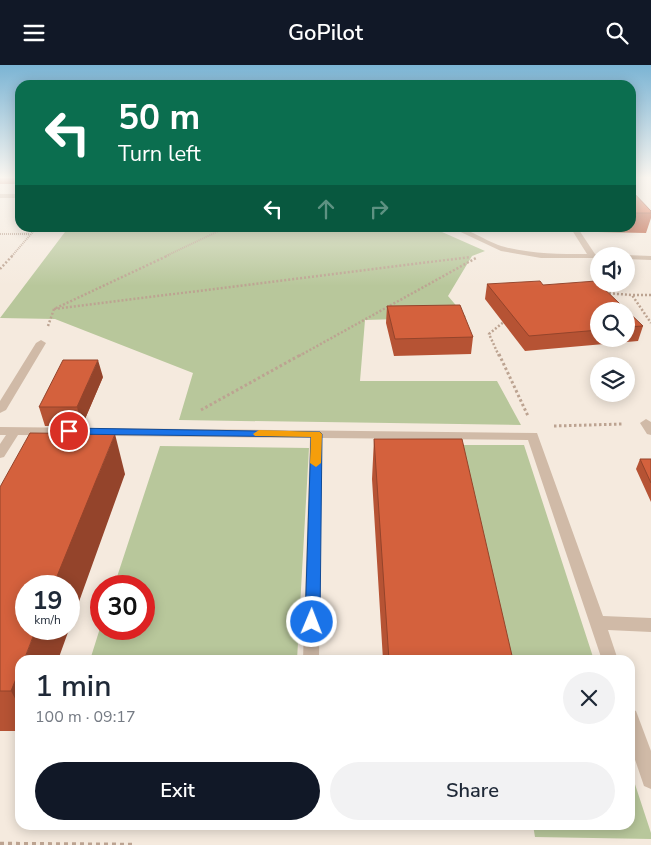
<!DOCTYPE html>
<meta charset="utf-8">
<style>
body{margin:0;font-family:"Nunito Sans",sans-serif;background:#f2f2f3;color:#1f2937;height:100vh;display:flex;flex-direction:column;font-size:19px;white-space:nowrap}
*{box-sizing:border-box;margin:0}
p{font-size:16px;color:#747a83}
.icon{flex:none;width:28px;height:28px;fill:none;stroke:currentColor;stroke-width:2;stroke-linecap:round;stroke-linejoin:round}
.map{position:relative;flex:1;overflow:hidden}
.details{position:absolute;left:15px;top:590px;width:620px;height:175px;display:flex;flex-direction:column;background:#fff;border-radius:15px;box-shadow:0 2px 12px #0003}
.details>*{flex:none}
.top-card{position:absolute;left:15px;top:15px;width:621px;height:152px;border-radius:15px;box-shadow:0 2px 12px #0003;background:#0b6e4f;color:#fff;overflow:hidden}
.buttons{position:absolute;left:590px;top:182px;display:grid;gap:10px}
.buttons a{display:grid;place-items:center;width:45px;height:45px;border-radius:50%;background:#fff;box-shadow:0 2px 12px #0003;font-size:25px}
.speed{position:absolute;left:15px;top:510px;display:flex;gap:10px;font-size:25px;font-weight:700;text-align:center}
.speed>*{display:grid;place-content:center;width:65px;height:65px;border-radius:50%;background:#fff;box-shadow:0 2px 12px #0003;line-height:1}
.speed small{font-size:12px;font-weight:400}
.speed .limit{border:8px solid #d22;background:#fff;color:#111}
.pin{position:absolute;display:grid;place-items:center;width:42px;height:42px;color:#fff;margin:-21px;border:2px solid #fff;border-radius:50%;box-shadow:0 1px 5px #0007}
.me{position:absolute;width:55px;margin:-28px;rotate:1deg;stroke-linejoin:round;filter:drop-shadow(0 0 4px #0008)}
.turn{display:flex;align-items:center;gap:18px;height:105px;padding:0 20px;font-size:22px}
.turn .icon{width:65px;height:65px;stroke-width:2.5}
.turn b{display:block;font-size:35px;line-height:42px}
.lanes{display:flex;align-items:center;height:48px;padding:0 20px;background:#0003;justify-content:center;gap:25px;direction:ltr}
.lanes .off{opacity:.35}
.round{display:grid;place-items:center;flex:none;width:52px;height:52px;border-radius:26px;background:#f2f2f3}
.overview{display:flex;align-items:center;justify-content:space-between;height:85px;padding:0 20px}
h1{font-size:30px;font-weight:600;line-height:38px}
.button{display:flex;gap:10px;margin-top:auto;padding:10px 20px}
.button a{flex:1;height:58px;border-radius:30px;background:#111827;color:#fff;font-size:20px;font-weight:600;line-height:58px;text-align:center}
.button a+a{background:#f2f2f3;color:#1f2937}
header{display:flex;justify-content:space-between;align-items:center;height:65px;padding:0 20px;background:#111827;color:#fff;font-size:22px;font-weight:600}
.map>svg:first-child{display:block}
</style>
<header><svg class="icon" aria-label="menu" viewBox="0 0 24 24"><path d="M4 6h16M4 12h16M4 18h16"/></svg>GoPilot<svg class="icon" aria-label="search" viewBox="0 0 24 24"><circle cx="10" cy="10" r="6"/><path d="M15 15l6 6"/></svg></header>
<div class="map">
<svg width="651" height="780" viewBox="0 0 651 780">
<rect width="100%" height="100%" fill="#f5eade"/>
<path fill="#b8c79b" d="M68 163H433L485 186 472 191 448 231 466 252 365 255 360 316H497L521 360 179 355 193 308 55 254 0 253Z
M455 380H524L594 595H499Z
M160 381 309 383 297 595H90L101 560V564H144V521H114Z
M630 704 651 768V774L535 772 533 760H630Z"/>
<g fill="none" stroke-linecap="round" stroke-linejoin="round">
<path stroke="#bca391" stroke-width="2" stroke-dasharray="1 1" stroke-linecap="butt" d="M0 169H30
M12 191 37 162
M166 191 227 162"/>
<path stroke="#bca391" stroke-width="2.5" stroke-dasharray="2 2" stroke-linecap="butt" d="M0 204 13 190
M605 228 632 230
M651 230H632L651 258
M54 244 470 192
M48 261 54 244 169 190
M299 291 476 193
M499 291 489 269 506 255"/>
<path stroke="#bca391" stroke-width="3" stroke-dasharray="2.5 2.5" stroke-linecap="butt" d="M499 289 528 351
M201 345 302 289
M554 361 623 359"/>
<path stroke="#bca391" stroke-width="4.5" stroke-dasharray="4 4" stroke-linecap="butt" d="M0 779 136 780"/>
<path fill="#d0baa7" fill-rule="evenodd" d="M0 129H20V133H0Z
M450 162C470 162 485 177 505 182 532 189 559 189 587 189L570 162H577L595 189 603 191H599V193H541L501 186Z
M626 190 651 191V195L626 194V191H622Z
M41 275 46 278 6 345 0 348V336L36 278Z
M646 354 651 357V370L647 369 640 358Z
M0 362 537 368 603 551 651 553V567L608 565 618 595H602L528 375 322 373 319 595H303L310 373 18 370 4 392 0 393V379L6 370H0Z
M630 643 636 646 651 686V724L644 721 630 680Z"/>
</g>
<path fill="#b65334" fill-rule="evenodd" d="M0 112H20V119H0Z
M631 125 651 146V153L646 168 597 167 594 162H631Z
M487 219 543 220 643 261 638 276 525 286 485 234ZM599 246 626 262V274H599Z
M387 241 473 272 471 289 394 291 386 258Z
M103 312 82 361H45L39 342Z
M374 374 513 595H383L372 414Z
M640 394H651V437L636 404Z
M125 409 20 595V666H0V422Z"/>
<path fill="#94442b" d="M98 295 103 312 82 361 77 342Z
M115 369 125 409 58 595H24L36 564H69V521H53Z
M20 604V643L11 626Z"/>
<path fill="#d4613d" stroke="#94442b" d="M631 125 651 146V148H631Z
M540 216 543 220 596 216 643 261 626 262V246H599V265L529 271 487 219Z
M460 240 473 272 395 274 387 241Z
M63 295H98L77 342H39Z
M30 368 115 369 53 521H26V564H36L24 595H20V604L11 626H0V422Z
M374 374H462L513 595H389Z
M640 394H651V418Z"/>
<linearGradient id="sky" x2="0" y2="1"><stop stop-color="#7bb4d4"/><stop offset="0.51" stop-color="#faf6f0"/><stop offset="1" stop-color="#faf6f0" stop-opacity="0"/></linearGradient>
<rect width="651" height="221" fill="url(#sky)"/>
<path fill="#1a73e8" stroke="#114b97" d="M69 363 320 367 322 369 320 557 317 562 312 563 307 562 305 557 311 372 65 369 64 366Z"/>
<path fill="#f59e0b" d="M259 365 320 367 322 369 321 398 316 402 310 398 311 372 255 371 253 369Z"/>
</svg>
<div class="buttons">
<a><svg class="icon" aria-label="sound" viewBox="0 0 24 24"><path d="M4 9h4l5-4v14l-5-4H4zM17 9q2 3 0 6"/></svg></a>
<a><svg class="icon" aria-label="search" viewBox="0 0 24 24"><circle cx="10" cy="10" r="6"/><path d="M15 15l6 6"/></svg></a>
<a><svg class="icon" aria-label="layers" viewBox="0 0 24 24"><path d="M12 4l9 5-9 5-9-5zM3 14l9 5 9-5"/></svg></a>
</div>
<div class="speed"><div>19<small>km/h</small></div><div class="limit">30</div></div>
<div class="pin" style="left:69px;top:366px;background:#d93025"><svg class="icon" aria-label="arrive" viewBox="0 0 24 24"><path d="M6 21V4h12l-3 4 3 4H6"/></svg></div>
<svg class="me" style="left:312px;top:557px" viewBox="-20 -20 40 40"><circle r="17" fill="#1a73e8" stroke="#fff" stroke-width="3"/><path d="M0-11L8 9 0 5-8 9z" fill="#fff"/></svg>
<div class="top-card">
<div class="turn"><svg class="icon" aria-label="left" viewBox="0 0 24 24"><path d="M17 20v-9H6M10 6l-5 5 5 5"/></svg><div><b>50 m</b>Turn left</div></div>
<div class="lanes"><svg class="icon" aria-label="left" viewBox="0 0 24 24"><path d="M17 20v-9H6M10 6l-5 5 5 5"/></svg><svg class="icon off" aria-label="ahead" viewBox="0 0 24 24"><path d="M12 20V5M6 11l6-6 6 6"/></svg><svg class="icon off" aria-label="right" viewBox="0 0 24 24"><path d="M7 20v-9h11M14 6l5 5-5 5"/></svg></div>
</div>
<section class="details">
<div class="overview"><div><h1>1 min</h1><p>100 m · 09:17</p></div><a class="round"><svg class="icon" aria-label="close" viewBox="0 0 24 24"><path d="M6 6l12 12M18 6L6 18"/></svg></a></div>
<div class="button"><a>Exit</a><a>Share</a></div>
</section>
</div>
